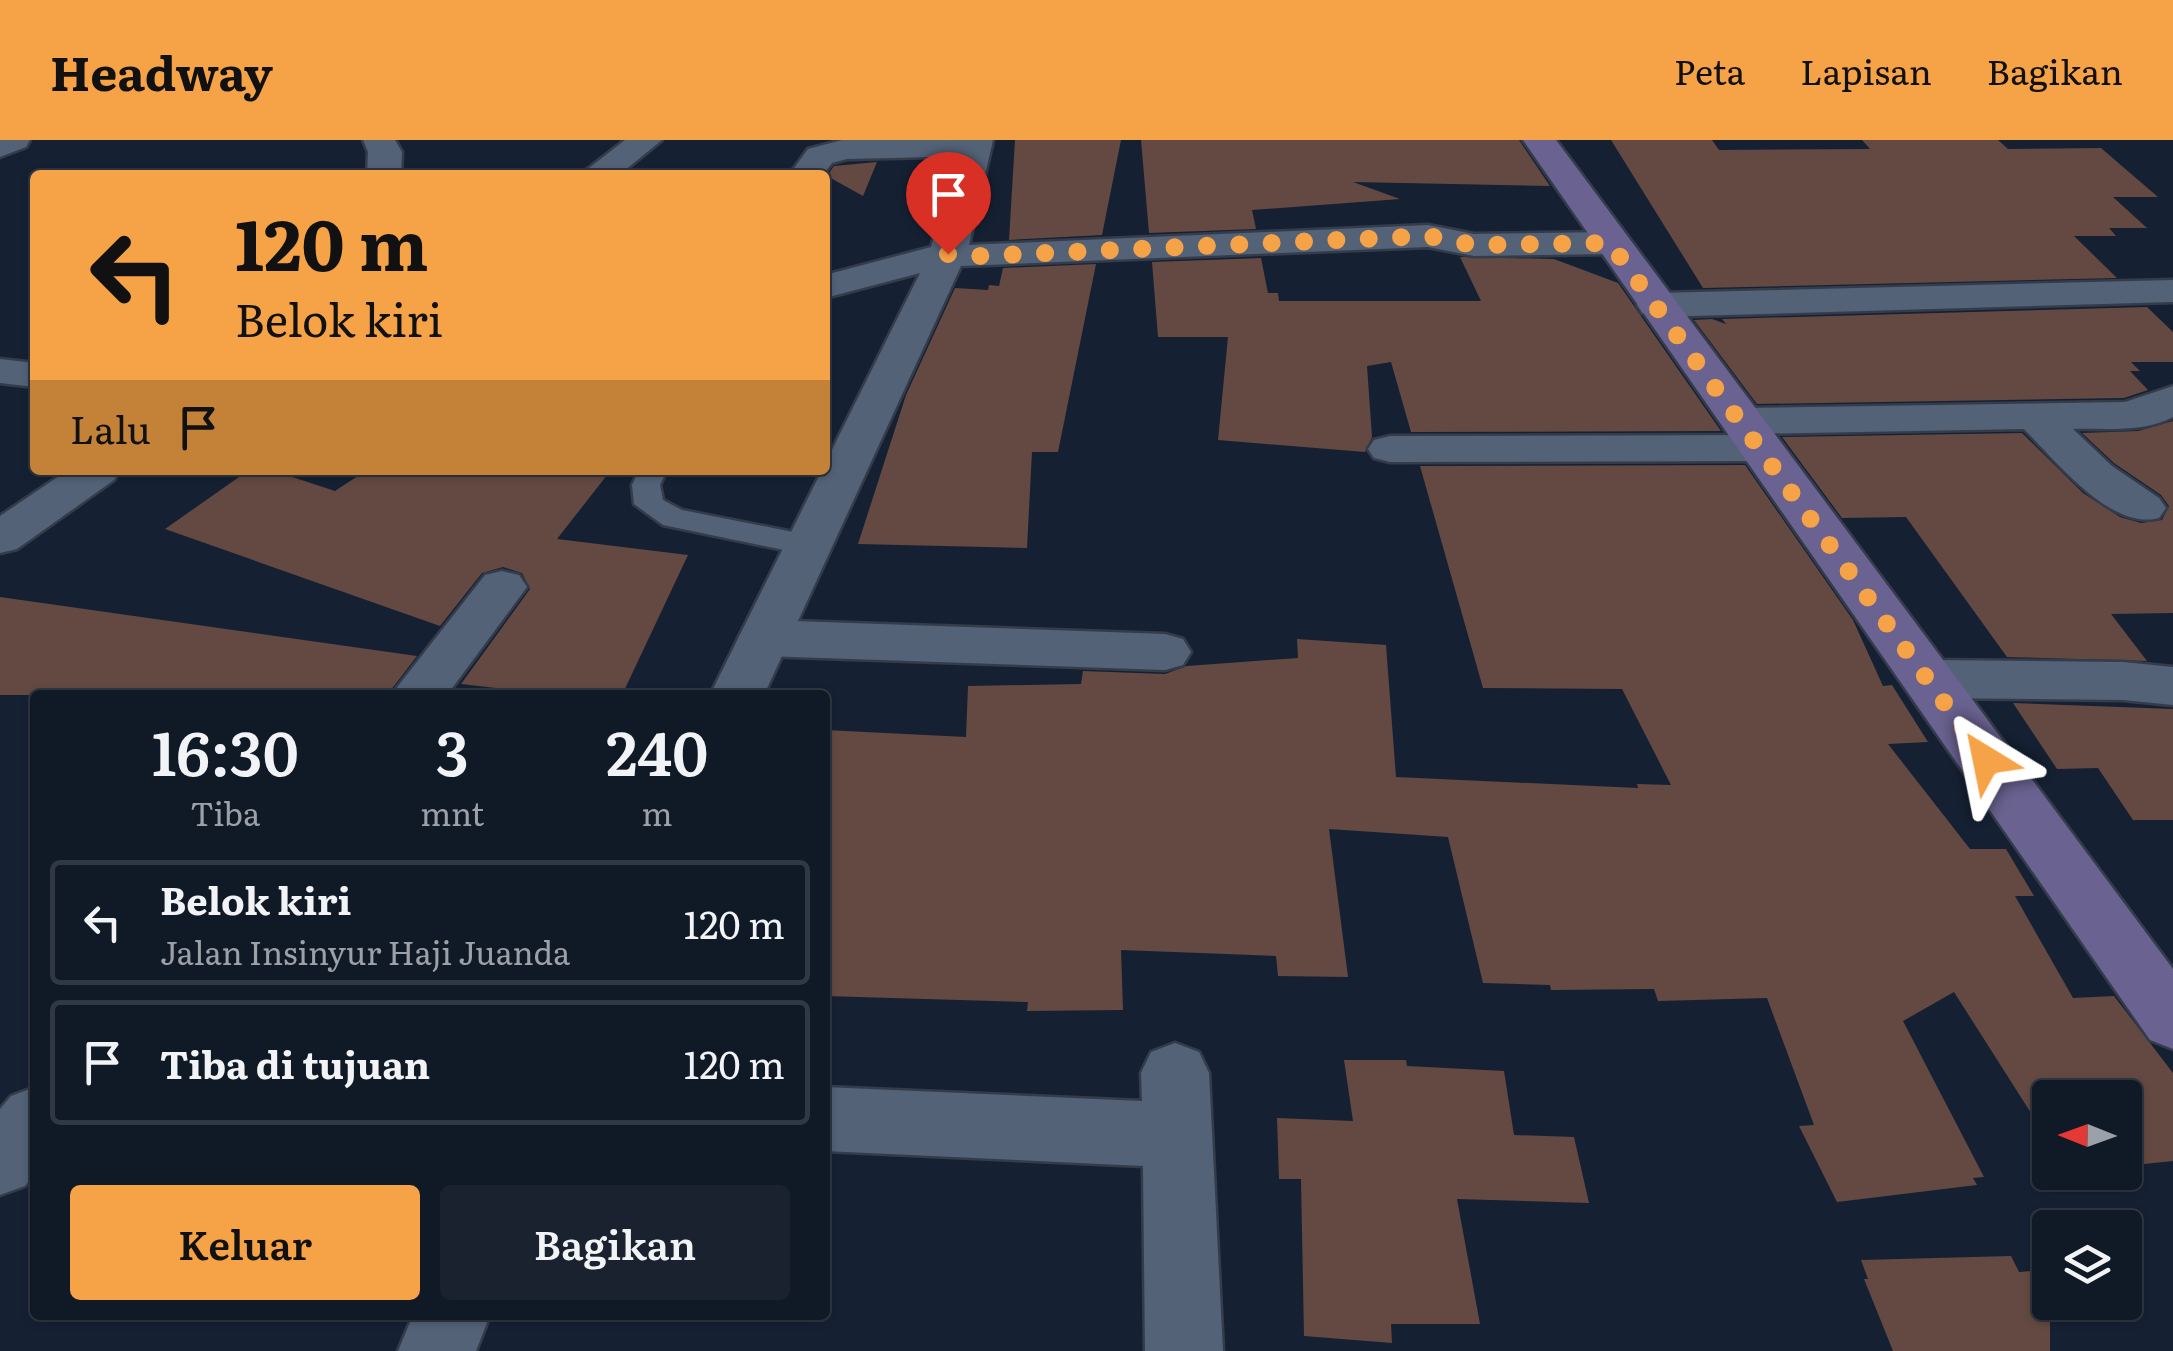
<!DOCTYPE html>
<html lang="id">
<style>
body{margin:0;font-family:Literata,serif;background:#19222e;color:#f1f3f6;height:100vh;display:flex;flex-direction:column;font-size:38px;white-space:nowrap}
*{box-sizing:border-box;margin:0}
p{font-size:32px;color:#9ca0a7}
.icon{flex:none;width:55px;height:55px;fill:none;stroke:currentColor;stroke-width:2;stroke-linecap:round;stroke-linejoin:round}
.map{position:relative;flex:1;overflow:hidden}
.details{position:absolute;left:30px;top:550px;width:800px;height:630px;display:flex;flex-direction:column;background:#101926;border-radius:10px;box-shadow:0 2px 8px #0004,0 0 0 2px #303843}
.details>*{flex:none}
.top-card{position:absolute;left:30px;top:30px;width:800px;height:305px;border-radius:10px;box-shadow:0 2px 8px #0004,0 0 0 2px #303843;background:#f6a247;color:#111;overflow:hidden}
.needle{width:65px;rotate:271deg}
.fabs{position:absolute;left:2032px;top:940px;display:grid;gap:20px}
.fabs a{display:grid;place-items:center;width:110px;height:110px;border-radius:10px;background:#101926;box-shadow:0 2px 8px #0004,0 0 0 2px #303843;font-size:50px}
.pin{position:absolute;display:grid;place-items:center;width:85px;height:85px;color:#fff;margin:-102px -42px;border-radius:50% 50% 50% 0;rotate:-45deg;box-shadow:0 0 10px #0007}
.pin .icon{rotate:45deg}
.me{position:absolute;width:110px;margin:-55px;rotate:325deg;stroke-linejoin:round;filter:drop-shadow(0 0 8px #0008)}
.turn{display:flex;align-items:center;gap:35px;height:210px;padding:0 40px;font-size:45px}
.turn .icon{width:130px;height:130px;stroke-width:2.5}
.turn b{display:block;font-size:70px;line-height:85px}
.then{display:flex;align-items:center;height:95px;padding:0 40px;background:#0003;gap:20px;font-size:38px}
.eta{display:flex;justify-content:space-evenly;align-items:center;height:170px;text-align:center}
.eta b{font-size:60px;font-weight:600;line-height:70px}
.button{display:flex;gap:20px;margin-top:auto;padding:20px 40px}
.button a{flex:1;height:115px;border-radius:10px;background:#f6a247;color:#111;font-size:40px;font-weight:600;line-height:115px;text-align:center}
.button a+a{background:#19222e;color:#f1f3f6}
ul{padding:0;list-style:none}
li{display:flex;align-items:center;gap:30px;height:125px;margin:0 20px 15px;padding:0 20px;border:5px solid #303843;border-radius:10px}
li div{flex:1}
li b{display:block;font-size:38px}
li em{font-style:normal}
header{display:flex;align-items:center;gap:60px;box-sizing:border-box;height:140px;padding:0 50px;background:#f6a247;color:#111}
header strong{font-size:48px}
nav{display:flex;gap:55px;margin-inline-start:auto;font-size:35px}
.map>svg:first-child{display:block}
</style>
<header>
<strong>Headway</strong>
<nav><a>Peta</a><a>Lapisan</a><a>Bagikan</a></nav>
</header>
<div class="map">
<svg width="2173" height="1211" viewBox="0 0 2173 1211">
<rect width="100%" height="100%" fill="#152133"/>
<path fill="#634941" d="M1015 0H1121L1102 95 1009 100Z
M1141 0H1519L1550 46 1353 42 1400 59 1252 70 1256 89 1149 93Z
M1611 0H1712L1719 10 1870 9 1862 0H1998L2008 9 2101 8 2158 57H2113L2147 88H2109L2116 96H2074L2117 138 1703 148Z
M877 22 863 56 827 36 834 26Z
M1460 117 1554 119 1618 143 1721 291 1411 292 1391 222 1367 226 1372 297 1365 312 1218 300 1228 197H1158L1152 122 1261 118 1268 153H1278L1279 161H1481Z
M1096 124 1058 312H1032L1027 408 858 404 906 255 955 148 988 150 989 145 999 146 1003 128Z
M2147 167 2173 192V222H2131L2140 231H2130L2148 250 2124 258 1757 264 1694 180 1712 179 1726 184 1722 179Z
M2173 281V473L2111 474 2147 521 2007 517 1906 377 1842 378 1782 297 2022 293 2083 353 2120 377 2141 383 2162 380 2169 366 2161 355 2114 323 2082 293 2138 291Z
M1745 325 1853 480 1883 546 1892 545 1928 602 1888 604 1970 709H2006L2034 756H2015L2073 858 2114 856 2173 933V1021L2125 1026V958H2056L2050 946V1003L1954 852 1903 881 1984 1037 1973 1038 1977 1045 1837 1062 1799 986 1814 985 1767 858 1658 861 1654 849 1551 850 1550 845 1483 843 1448 697 1329 689 1348 837 1278 836 1276 816 1121 810 1123 870 1027 871 1028 862 825 856V590L966 597 968 546 1081 544 1083 531 1165 534 1187 526 1298 518 1297 499 1386 505 1396 637 1638 648 1637 644 1671 645 1622 549 1483 548 1420 326Z
M249 330H271L335 351 367 330H611L557 399 688 415 622 555H500L504 549 461 544 530 449 522 433 503 427 482 433 440 486 165 389Z
M0 457 417 516 387 555H0Z
M2013 563 2173 569V680H2133L2098 628 2057 629Z
M1344 920H1406L1407 926 1504 931 1514 995 1574 997 1589 1063 1457 1059 1480 1184H1391L1392 1203 1304 1196 1301 1039H1279L1277 978 1353 981Z
M2011 1116 2019 1132 2032 1131 2050 1166V1211H1893L1864 1139H1868L1861 1120Z"/>
<g fill="none" stroke-linecap="round" stroke-linejoin="round">
<defs>
<path id="service" d="M639 330H667L660 345 663 360 682 370 808 395 819 398 823 405 819 412 808 415 663 385 634 364 632 345Z"/>
<path id="minor" d="M0 0H30L26 7 0 17Z
M363 0H395L402 12 401 35H367L368 12Z
M625 0H662L619 35H580Z
M842 0H988L992 6 988 13 976 16 847 19 832 23 823 35H789L808 9Z
M2173 140V162L1656 177 1642 173 1637 165 1642 157 1656 153Z
M2173 246V277C2144 293 2105 288 2073 289L2112 326 2159 358 2166 368 2159 378C2111 391 2056 321 2024 289L1744 294 1729 290 1722 281 1729 272 1744 268 2125 262Z
M1762 295 1778 299 1784 308 1778 317 1762 321 1390 322 1374 318 1368 309 1374 300 1390 296Z
M502 431 519 435 527 447 447 555H391L485 435Z
M764 480 1165 494 1183 499 1191 512 1183 525 1165 530 764 516 746 510 738 498 746 486Z
M1929 520 2123 522 2173 527V565L2123 560 1929 558 1910 552 1903 539 1910 526Z
M1175 903 1199 912 1209 933 1223 1211H1145L1143 1026 825 1011V947L1142 961 1141 933 1151 912Z
M35 947V1033L25 1046 0 1055V969L11 956Z"/>
<path id="tertiary" d="M961 0H993L969 105 1428 85 1474 94 1610 92 1623 95 1628 103 1623 111 1610 114 1474 116 1428 107 961 126 764 555H710L920 133 825 158V135L931 107Z
M0 219 35 223V247L0 243Z
M68 330H120L114 340 17 409 0 413V376Z
M413 1175H490L476 1211H398Z"/>
<path id="secondary" d="M1523 0H1556L2173 829V909L2150 900Z"/>
</defs>
<use href="#service" stroke="#343c4b" stroke-width="5"/>
<use href="#minor" stroke="#343c4b" stroke-width="5"/>
<use href="#tertiary" stroke="#343c4b" stroke-width="5"/>
<use href="#secondary" stroke="#343c4b" stroke-width="5"/>
<use href="#service" fill="#536277" fill-rule="evenodd"/>
<use href="#minor" fill="#536277" fill-rule="evenodd"/>
<use href="#tertiary" fill="#536277" fill-rule="evenodd"/>
<use href="#secondary" fill="#6a6290" fill-rule="evenodd"/>
</g>
<g fill="none" stroke-linecap="round" stroke-linejoin="round">
<path stroke="#f6a247" stroke-width="18" stroke-dasharray="0 32.4" d="M948 114 980 116 1428 96 1474 105 1610 103 1986 620"/>
</g>
</svg>
<div class="fabs">
<a><svg class="needle" viewBox="-14 -14 28 28"><path d="M0-13l5 13h-10z" fill="#e53935"/><path d="M0 13l5-13h-10z" fill="#9ca0a7"/></svg></a>
<a><svg class="icon" aria-label="layers" viewBox="0 0 24 24"><path d="M12 4l9 5-9 5-9-5zM3 14l9 5 9-5"/></svg></a>
</div>
<div class="pin" style="left:948px;top:114px;background:#d93025"><svg class="icon" aria-label="arrive" viewBox="0 0 24 24"><path d="M6 21V4h12l-3 4 3 4H6"/></svg></div>
<svg class="me" style="left:1986px;top:620px" viewBox="-20 -20 40 40"><path d="M0-17L14 15 0 8-14 15z" fill="#f6a247" stroke="#fff" stroke-width="4"/></svg>
<div class="top-card">
<div class="turn"><svg class="icon" aria-label="left" viewBox="0 0 24 24"><path d="M17 20v-9H6M10 6l-5 5 5 5"/></svg><div><b>120 m</b>Belok kiri</div></div>
<div class="then">Lalu<svg class="icon" aria-label="arrive" viewBox="0 0 24 24"><path d="M6 21V4h12l-3 4 3 4H6"/></svg></div>
</div>
<section class="details">
<div class="eta">
<div><b>16:30</b><p>Tiba</p></div>
<div><b>3</b><p>mnt</p></div>
<div><b>240</b><p>m</p></div>
</div>
<ul>
<li><svg class="icon" aria-label="left" viewBox="0 0 24 24"><path d="M17 20v-9H6M10 6l-5 5 5 5"/></svg><div><b>Belok kiri</b><p>Jalan Insinyur Haji Juanda</p></div><em>120 m</em></li>
<li><svg class="icon" aria-label="arrive" viewBox="0 0 24 24"><path d="M6 21V4h12l-3 4 3 4H6"/></svg><div><b>Tiba di tujuan</b></div><em>120 m</em></li>
</ul>
<div class="button"><a>Keluar</a><a>Bagikan</a></div>
</section>
</div>
